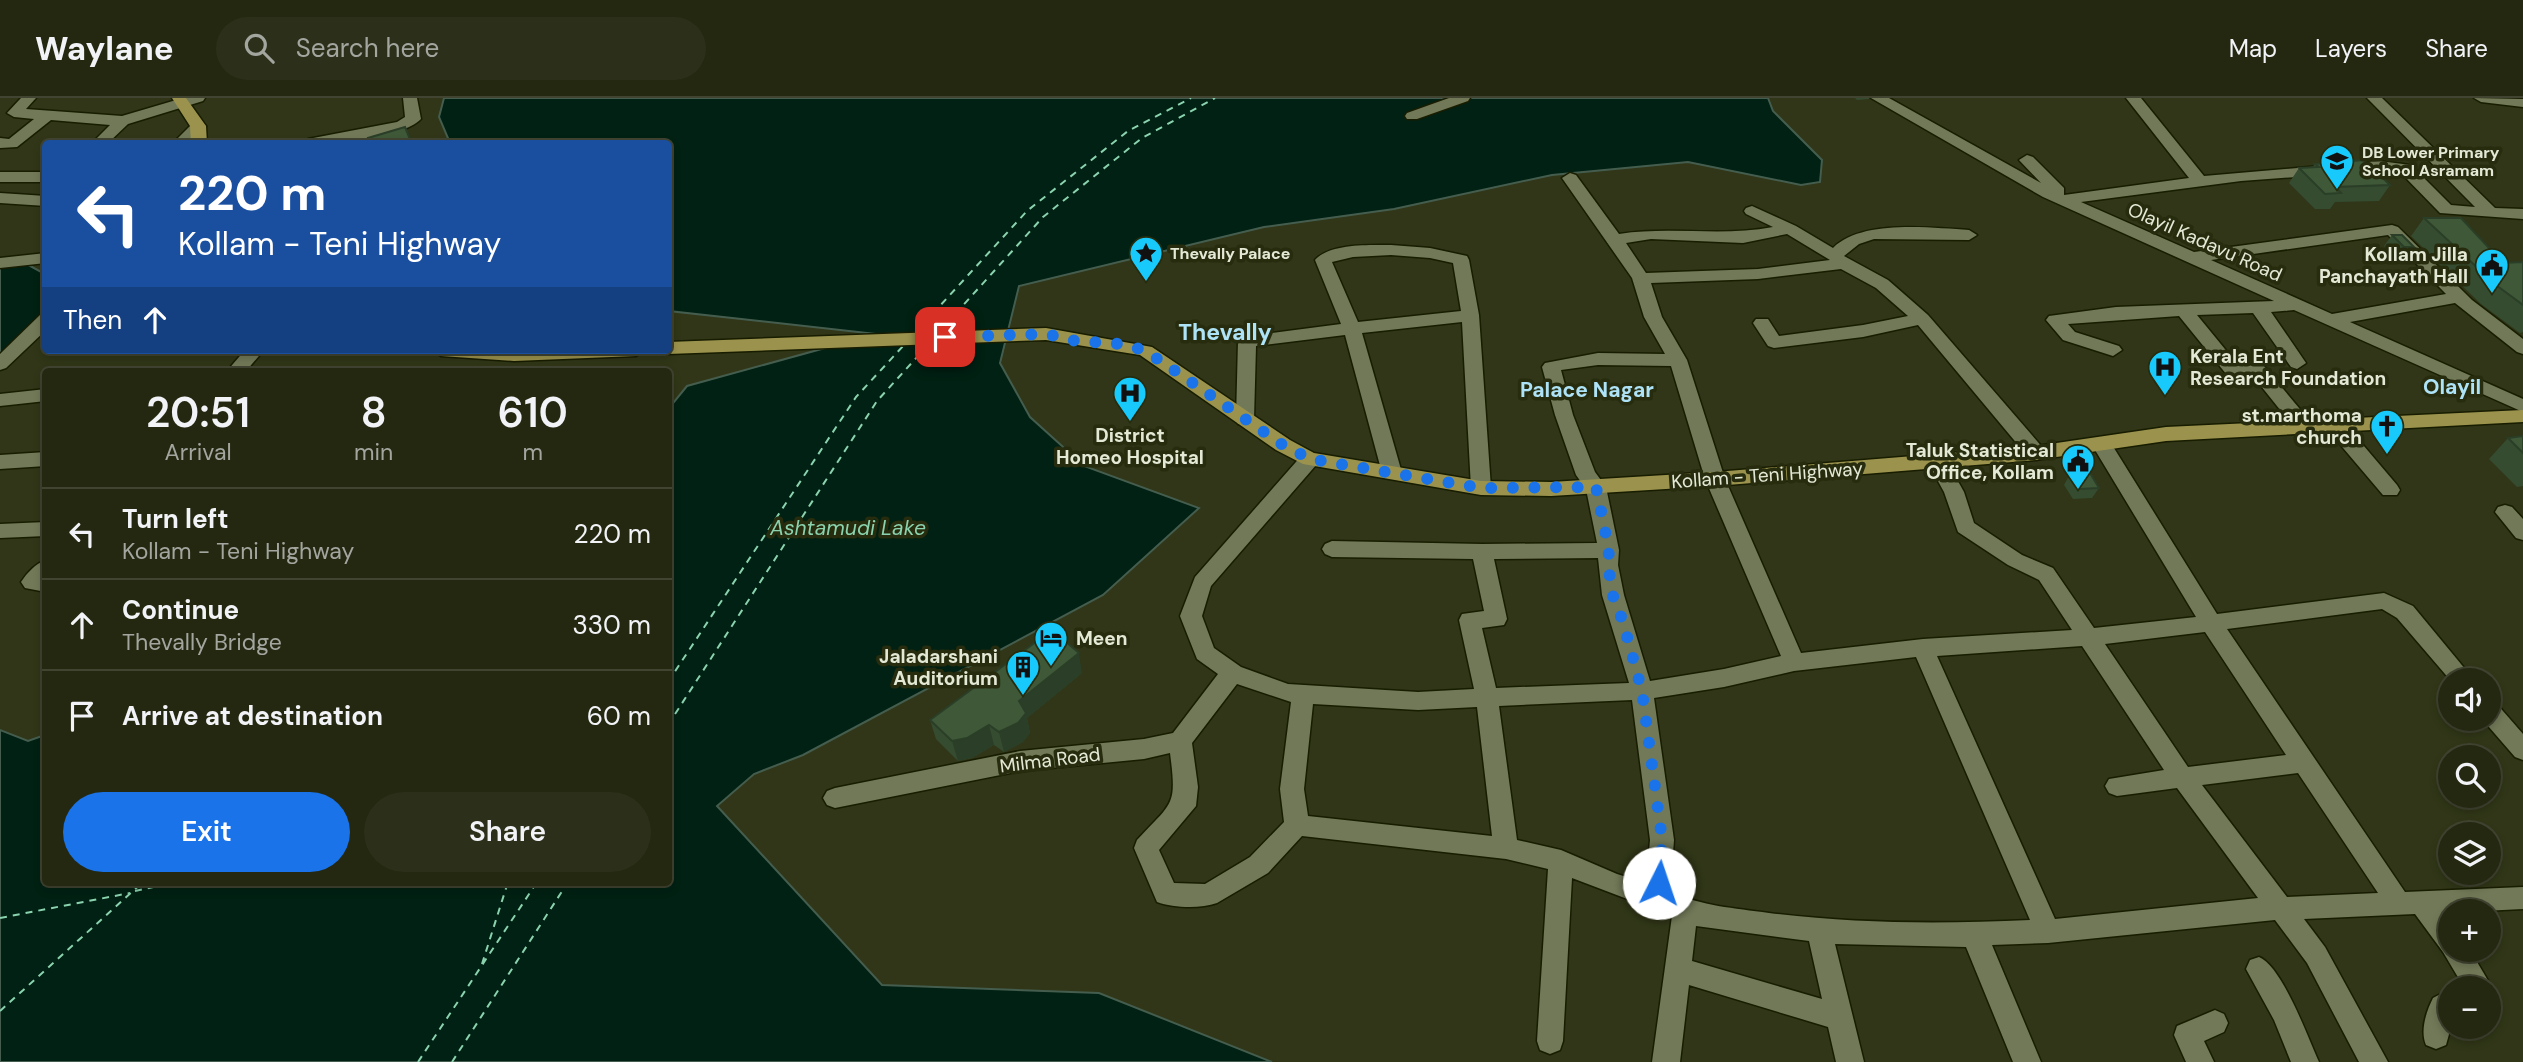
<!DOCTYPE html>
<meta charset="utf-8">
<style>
body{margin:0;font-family:"DM Sans",sans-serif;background:#2c301a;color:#f1f3f6;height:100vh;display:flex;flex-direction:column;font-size:26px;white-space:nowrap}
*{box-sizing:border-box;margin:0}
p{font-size:23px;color:#a3a69f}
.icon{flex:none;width:38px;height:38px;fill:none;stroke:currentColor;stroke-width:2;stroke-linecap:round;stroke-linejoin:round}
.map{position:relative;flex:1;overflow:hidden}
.details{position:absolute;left:42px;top:270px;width:630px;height:518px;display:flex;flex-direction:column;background:#242811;border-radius:7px;box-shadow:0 4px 10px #0003,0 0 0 2px #414431}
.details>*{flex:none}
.top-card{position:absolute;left:42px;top:42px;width:630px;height:214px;border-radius:7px;box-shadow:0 4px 10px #0003,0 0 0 2px #414431;background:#1a4fa0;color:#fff;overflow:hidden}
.buttons{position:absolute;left:2438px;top:570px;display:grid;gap:14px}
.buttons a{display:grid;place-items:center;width:63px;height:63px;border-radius:50%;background:#242811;box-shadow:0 4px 10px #0003,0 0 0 2px #414431;font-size:35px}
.pin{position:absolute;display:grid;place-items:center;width:60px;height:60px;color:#fff;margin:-30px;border-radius:14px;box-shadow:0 4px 10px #0006}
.me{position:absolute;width:77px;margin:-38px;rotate:4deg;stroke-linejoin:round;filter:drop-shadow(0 0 5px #0008)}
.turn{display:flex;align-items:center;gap:24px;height:147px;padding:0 21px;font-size:32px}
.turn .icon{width:91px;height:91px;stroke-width:2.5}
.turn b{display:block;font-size:49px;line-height:60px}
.then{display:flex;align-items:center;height:66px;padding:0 21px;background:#0003;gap:14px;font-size:26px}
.eta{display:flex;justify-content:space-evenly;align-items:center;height:119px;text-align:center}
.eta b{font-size:42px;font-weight:600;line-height:49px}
.button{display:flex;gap:14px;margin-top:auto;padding:14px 21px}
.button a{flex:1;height:80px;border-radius:42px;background:#1a73e8;color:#fff;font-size:28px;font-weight:600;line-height:80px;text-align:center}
.button a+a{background:#2c301a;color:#f1f3f6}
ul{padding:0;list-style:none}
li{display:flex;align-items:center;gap:21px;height:91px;padding:0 21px;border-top:2px solid #414431}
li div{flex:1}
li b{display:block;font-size:26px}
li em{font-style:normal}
header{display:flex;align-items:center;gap:42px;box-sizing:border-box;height:98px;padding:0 35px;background:#242811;border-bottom:2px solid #414431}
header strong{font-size:33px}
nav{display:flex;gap:38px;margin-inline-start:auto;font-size:24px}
.search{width:490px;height:63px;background:#2c301a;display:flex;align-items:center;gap:18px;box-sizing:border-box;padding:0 24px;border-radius:38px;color:#a3a69f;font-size:26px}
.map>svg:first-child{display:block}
</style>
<header>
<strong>Waylane</strong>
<div class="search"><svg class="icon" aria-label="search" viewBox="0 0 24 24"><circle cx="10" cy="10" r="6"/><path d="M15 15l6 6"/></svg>Search here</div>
<nav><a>Map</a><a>Layers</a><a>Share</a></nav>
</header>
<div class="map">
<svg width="2523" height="964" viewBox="0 0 2523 964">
<rect width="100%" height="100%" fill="#303617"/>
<path fill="#002113" stroke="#445d4e" stroke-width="2" d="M444 0H1768L1773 13 1822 62 1820 84 1801 87 1688 64 1552 77 1394 111 1264 129 1019 188 1000 265 1030 319 1084 368 1199 410 1103 497 803 657 754 676 717 708 882 887 1099 895 1272 964H0V632L28 643 45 637 46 784H668L669 310 687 288 876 236 669 213 668 46 450 45 439 19Z
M23 164 45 176V204L41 215V225L0 262V170Z"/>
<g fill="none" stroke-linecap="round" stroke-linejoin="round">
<path stroke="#8ad3ae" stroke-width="2" stroke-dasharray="7 6" stroke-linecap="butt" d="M915 235 1027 113 1128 33 1191 0
M938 235 1043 119 1142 40 1215 0
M668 584 856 299 904 247
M668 627 877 303 928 247
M135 793 177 784
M0 820 130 795
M482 866 508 784
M0 913 143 784
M418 964 537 784
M452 964 568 784"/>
<defs>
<path id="minor" d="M21 0H36L26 11 122 18 183 0H205L203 3 128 26 107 46H91L110 27 51 22 17 49 0 50V40L9 41 34 21 14 19 7 15Z
M403 0H417L421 21C402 41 328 46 301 46L308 41 397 24 405 19Z
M1449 0H1470L1468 3 1417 21H1407L1405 18 1407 15Z
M1871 0H1889L2041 85 2019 62 2027 57 2033 59 2064 90V97L2189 80 2126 0H2141L2204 78 2379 63 2411 67 2451 107 2475 109 2367 0H2382L2495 110 2523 111V121L2440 115 2400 74 2379 73 2241 83 2081 104 2194 154 2392 127 2398 129 2472 202 2523 241V256L2517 254 2455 205 2350 224 2523 301V314L2294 212 2271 214 2306 265 2297 271 2291 269 2253 215 2197 217 2238 267 2264 268 2314 328 2311 333H2297L2253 278 2227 277 2179 218 2068 226 2075 234 2119 248 2122 252 2113 258 2063 242 2046 222 2049 218 2116 209 2274 203 2043 99ZM2388 137 2446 196 2332 216 2211 162Z
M2474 0 2523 1V9L2481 4Z
M198 23 206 28 188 46H172L193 25Z
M0 74H46V84H0Z
M1570 75 1576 77 1619 136C1671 128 1722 139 1773 129L1746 116 1744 113 1746 110 1752 108 1796 128 1833 150C1862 121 1931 130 1969 132L1977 137 1969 142 1874 141 1859 146 1844 158 1888 182 1928 217 2043 350 2046 355 2043 360H2029L1918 227 1863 239 1774 250 1768 248 1753 225 1756 221H1768L1779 238 1863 227 1908 218 1876 190 1841 171 1758 181 1651 185 1662 219 1687 262 1725 381 1801 555 1923 541 2072 532 2039 482 2008 467 1958 434 1944 394 1928 365 1931 360H1945L1964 394 1974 425 2022 457 2053 470 2094 530 2196 519 2092 347 2095 342H2109L2217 516 2384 495 2413 508 2475 583H2451L2397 520 2382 511 2227 531 2405 794 2523 789V811L2443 815 2450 824V852H2470L2493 891 2489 900 2488 891H2465L2443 854 2415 816 2304 821 2325 849 2388 964H2359L2307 865 2275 822 2048 845 1992 847 2041 964H2013L1966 849 1835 846 1864 964H1836L1828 929 1689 887 1680 964H1652L1672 818 1572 780 1563 943 1560 952 1550 956 1540 952 1537 943 1548 771 1506 761 1302 738 1268 775 1217 805C1200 811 1174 810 1157 804L1134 750 1137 742C1173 703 1177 709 1170 655L1144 661 1020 673 835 710 827 707 823 700 827 693 835 690 1020 653 1144 641 1173 635 1218 576 1197 561 1180 518 1195 479 1303 356H1317L1320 361 1317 366 1211 488 1202 518 1214 550 1241 569 1288 586 1418 594 1474 591 1459 522 1462 516 1484 513 1473 461 1332 459 1325 456 1322 451 1325 446 1332 443 1482 446 1597 445 1586 391 1576 377 1555 317 1542 269 1545 265 1598 255 1665 256 1644 219 1632 180 1562 80ZM1787 136 1830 162 1758 171 1646 175 1626 145 1651 141 1743 145ZM1598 267 1671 268 1705 381 1781 558 1724 571 1650 583 1624 497 1618 467 1619 452 1606 389 1595 374 1573 317 1561 272ZM1598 460 1602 497 1629 585 1496 590 1482 530 1504 527 1507 521 1494 461ZM2205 534 2286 657 2188 669 2105 546ZM2082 548 2164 672 2109 681 2105 688 2109 695 2117 698 2177 690 2258 800 2055 821 1937 558ZM1916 559 2030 822C1943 826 1856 826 1769 815 1733 810 1703 808 1670 794L1674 742 1654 600 1724 589 1794 573ZM1237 586 1291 604 1280 691 1284 724 1250 759 1205 786 1174 785 1159 752 1196 708 1198 689 1192 645ZM1632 602 1650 742 1646 785 1617 776 1561 752 1517 742 1499 608ZM1313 606 1418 612 1477 609 1492 738 1308 718 1304 691ZM2298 675 2378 795 2287 799 2202 687ZM1696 828 1809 843 1822 901 1692 863Z
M0 95 46 98V108L0 105Z
M1391 147 1430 150 1467 158 1469 162 1479 217 1491 390 1488 395H1474L1471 390 1462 224 1362 235 1402 375 1399 380H1385L1382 375 1345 237 1256 248 1254 321 1252 326H1238L1236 321 1238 243 1241 239 1341 226 1315 162C1330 145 1370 147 1391 147ZM1391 157 1430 160 1453 165 1461 213 1358 224 1332 164 1353 159Z
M46 155V165L0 170V160Z
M46 216V232L6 270 0 272V256L40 217Z
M245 252H264L246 273H227Z
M46 291V303L0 308V296Z
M2334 320 2341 321 2397 387 2400 392 2397 397H2383L2327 331 2325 326 2327 321Z
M46 354V368L0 371V357Z
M2505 407 2512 409 2523 421V442L2516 440 2495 414 2498 409Z
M46 424V438L0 440V426Z
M46 462V494L25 490 21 484C27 475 35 466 46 462Z
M2488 603 2496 605 2523 636V662L2515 659 2482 621H2488Z
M2259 859C2282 868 2308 940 2319 964H2291L2274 922 2246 871 2250 862Z
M2450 891 2451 929 2446 947 2436 951 2426 947C2420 933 2426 914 2433 900Z
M2215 912 2224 916 2228 925 2224 934 2204 943 2214 964H2186L2174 937 2177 928Z"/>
<path id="major" d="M172 0H186L206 28 207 46H191L190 28Z
M1046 230 1152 249 1290 342 1314 355 1481 383 1551 384 1715 374 2036 348 2166 329 2523 312V324L2166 343 2036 362 1715 388 1551 398 1481 397 1303 366 1276 352 1140 257 1046 242 668 256 660 252H668V244Z
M432 252H645L636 258 514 263 441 258Z"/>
</defs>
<use href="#minor" stroke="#181d01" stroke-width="3"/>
<use href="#major" stroke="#181d01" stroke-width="3"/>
<use href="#minor" fill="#717958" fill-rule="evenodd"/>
<use href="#major" fill="#9b934d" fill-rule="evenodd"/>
</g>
<path fill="#354c30" d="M1855 0H1869V1L1857 2Z
M2315 66 2390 87 2379 103 2335 104 2330 111H2315L2289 85 2299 70 2312 69Z
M2424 120 2503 165 2523 164V234L2520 235 2481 206 2411 138Z
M2392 137 2414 149 2406 159 2396 160 2384 148Z
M2523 338V388L2517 389 2489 361 2508 340Z
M2070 376 2099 390 2092 400 2073 401 2064 387Z
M1082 575 1027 620 1030 635 1023 644 1004 654 994 647 972 660 958 663 936 641 930 622Z"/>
<path fill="#2b3e27" d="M1079 555 1082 575 1027 620 1030 635 1023 644 1004 654 999 634 1019 603Z
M989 627 994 647 972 660 958 663 952 643Z"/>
<path fill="#3e5838" stroke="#2b3e27" stroke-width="2" d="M405 29 412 46H370L368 40Z
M2364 62 2390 87 2335 89 2341 95 2325 96 2299 70 2319 69 2315 66Z
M2424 120H2461L2503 165 2523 164V207L2496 187Z
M2392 137H2402L2414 149H2404Z
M2523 338V355L2508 340Z
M2090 375 2099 390 2079 391 2070 376Z
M1052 532 1079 555 1019 603 1026 615 1018 625 999 634 989 627 967 640 952 643 930 622Z"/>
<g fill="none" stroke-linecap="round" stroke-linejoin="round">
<path stroke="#1a73e8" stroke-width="12" stroke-dasharray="0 21.6" d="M945 239 1046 236 1076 243 1122 246 1146 253 1283 347 1310 361 1481 390 1596 389 1609 452 1608 467 1613 498 1623 524 1642 593 1662 741 1659 785"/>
</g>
<defs>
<symbol id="school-pin" viewBox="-11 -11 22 30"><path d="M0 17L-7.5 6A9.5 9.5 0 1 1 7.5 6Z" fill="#18cafc" stroke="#262c0d"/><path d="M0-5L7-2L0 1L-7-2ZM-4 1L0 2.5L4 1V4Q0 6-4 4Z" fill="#111"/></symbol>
<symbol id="sight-pin" viewBox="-11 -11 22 30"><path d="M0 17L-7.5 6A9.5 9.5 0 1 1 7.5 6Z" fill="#18cafc" stroke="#262c0d"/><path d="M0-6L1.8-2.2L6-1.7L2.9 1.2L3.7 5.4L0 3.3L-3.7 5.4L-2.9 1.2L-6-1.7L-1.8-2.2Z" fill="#111"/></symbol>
<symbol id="civic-pin" viewBox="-11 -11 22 30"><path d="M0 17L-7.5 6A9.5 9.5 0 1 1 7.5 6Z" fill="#18cafc" stroke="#262c0d"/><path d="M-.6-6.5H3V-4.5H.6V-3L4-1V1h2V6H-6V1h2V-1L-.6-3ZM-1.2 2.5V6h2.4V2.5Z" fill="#111"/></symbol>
<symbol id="hospital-pin" viewBox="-11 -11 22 30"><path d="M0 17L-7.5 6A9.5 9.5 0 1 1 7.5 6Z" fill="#18cafc" stroke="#262c0d"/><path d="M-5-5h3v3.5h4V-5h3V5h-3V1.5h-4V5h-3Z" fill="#111"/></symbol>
<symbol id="church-pin" viewBox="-11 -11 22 30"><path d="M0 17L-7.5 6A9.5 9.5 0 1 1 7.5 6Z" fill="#18cafc" stroke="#262c0d"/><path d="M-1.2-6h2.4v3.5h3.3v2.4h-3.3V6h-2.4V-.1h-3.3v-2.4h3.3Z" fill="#111"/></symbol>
<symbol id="hotel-pin" viewBox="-11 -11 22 30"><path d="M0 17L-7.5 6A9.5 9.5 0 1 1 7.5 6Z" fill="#18cafc" stroke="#262c0d"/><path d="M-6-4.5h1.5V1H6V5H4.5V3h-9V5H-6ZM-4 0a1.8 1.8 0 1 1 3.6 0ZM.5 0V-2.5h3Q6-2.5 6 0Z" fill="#111"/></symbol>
<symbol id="building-pin" viewBox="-11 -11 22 30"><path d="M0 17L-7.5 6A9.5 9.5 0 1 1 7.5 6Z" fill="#18cafc" stroke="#262c0d"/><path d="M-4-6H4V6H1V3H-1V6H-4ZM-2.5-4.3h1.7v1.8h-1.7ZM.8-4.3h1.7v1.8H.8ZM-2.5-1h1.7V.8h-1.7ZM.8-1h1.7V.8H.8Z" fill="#111"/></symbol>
</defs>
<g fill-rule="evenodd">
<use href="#school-pin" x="2318" y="44" width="38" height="52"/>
<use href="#sight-pin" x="1127" y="136" width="38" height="52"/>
<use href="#civic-pin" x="2473" y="148" width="38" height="52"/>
<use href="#hospital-pin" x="2146" y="250" width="38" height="52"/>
<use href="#hospital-pin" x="1111" y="276" width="38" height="52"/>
<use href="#church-pin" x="2368" y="309" width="38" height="52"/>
<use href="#civic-pin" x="2059" y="344" width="38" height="52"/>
<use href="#hotel-pin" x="1032" y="521" width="38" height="52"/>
<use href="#building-pin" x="1004" y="550" width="38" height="52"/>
</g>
<g text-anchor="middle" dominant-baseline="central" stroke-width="7" stroke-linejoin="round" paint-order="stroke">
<g font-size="16" font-weight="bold" fill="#e4e9d6" stroke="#262c0d" text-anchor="start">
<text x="2362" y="54">DB Lower Primary<tspan x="2362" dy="18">School Asramam</tspan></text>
<text x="1170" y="155">Thevally Palace</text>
</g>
<g font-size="19" fill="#e4e9d6" stroke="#262c0d">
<text transform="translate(2205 144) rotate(24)">Olayil Kadavu Road</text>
<text transform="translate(1767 377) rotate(-4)">Kollam - Teni Highway</text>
<text transform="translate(1050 662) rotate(-7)">Milma Road</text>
</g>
<g font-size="19" font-weight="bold" fill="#e4e9d6" stroke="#262c0d" text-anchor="end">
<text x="2468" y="156">Kollam Jilla<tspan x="2468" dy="22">Panchayath Hall</tspan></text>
<text x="2190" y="258" text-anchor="start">Kerala Ent<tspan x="2190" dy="22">Research Foundation</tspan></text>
<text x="2362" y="317">st.marthoma<tspan x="2362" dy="22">church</tspan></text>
<text x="1130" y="337" text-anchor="middle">District<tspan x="1130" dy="22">Homeo Hospital</tspan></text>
<text x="2054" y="352">Taluk Statistical<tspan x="2054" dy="22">Office, Kollam</tspan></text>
<text x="1076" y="540" text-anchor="start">Meen</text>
<text x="998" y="558">Jaladarshani<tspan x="998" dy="22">Auditorium</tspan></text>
</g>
<g font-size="21" font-weight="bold" fill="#aee2f6" stroke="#262c0d">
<text x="2452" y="289">Olayil</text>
<text x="1587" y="292">Palace Nagar</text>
</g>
<g font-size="21" font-style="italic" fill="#8ad3ae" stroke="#262c0d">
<text x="848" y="430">Ashtamudi Lake</text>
</g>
<g font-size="23" font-weight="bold" fill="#aee2f6" stroke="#262c0d">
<text x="1225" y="234">Thevally</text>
</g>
</g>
</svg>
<div class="buttons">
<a><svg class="icon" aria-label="sound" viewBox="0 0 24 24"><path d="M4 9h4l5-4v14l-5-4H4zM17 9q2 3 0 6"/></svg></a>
<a><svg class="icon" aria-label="search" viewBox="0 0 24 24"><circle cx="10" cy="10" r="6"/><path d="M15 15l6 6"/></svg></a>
<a><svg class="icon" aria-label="layers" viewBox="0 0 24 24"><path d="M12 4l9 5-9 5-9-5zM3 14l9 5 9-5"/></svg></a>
<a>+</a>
<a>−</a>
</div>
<div class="pin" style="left:945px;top:239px;background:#d93025"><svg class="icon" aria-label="arrive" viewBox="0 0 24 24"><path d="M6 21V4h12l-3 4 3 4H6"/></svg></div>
<svg class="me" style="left:1659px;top:785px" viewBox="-20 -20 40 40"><circle r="19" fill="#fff"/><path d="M0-13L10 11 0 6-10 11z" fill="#1a73e8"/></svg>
<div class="top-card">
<div class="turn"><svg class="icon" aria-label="left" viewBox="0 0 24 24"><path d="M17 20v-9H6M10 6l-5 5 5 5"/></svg><div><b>220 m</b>Kollam - Teni Highway</div></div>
<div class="then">Then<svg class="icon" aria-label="ahead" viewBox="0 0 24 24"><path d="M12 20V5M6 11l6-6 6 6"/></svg></div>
</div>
<section class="details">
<div class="eta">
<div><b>20:51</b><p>Arrival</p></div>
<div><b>8</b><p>min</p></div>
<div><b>610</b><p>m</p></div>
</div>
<ul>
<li><svg class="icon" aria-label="left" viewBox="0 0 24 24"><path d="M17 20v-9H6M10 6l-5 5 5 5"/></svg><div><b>Turn left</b><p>Kollam - Teni Highway</p></div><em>220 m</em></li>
<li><svg class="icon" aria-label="ahead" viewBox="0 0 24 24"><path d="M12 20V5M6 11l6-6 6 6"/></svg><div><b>Continue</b><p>Thevally Bridge</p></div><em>330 m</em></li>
<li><svg class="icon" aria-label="arrive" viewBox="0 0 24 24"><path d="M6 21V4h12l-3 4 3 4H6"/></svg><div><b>Arrive at destination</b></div><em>60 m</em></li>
</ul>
<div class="button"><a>Exit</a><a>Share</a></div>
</section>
</div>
